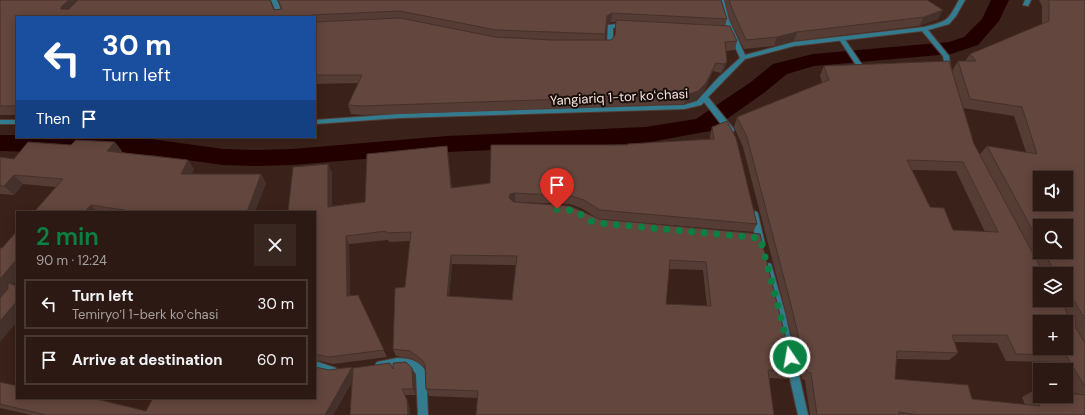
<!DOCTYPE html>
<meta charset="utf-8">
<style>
body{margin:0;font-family:"DM Sans",sans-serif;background:#382621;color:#f1f3f6;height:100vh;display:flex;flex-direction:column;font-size:15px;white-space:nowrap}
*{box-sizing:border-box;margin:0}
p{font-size:13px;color:#a6a0a0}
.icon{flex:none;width:22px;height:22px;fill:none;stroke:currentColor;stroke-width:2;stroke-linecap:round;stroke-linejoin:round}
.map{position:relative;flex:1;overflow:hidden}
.side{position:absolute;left:16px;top:211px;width:300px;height:188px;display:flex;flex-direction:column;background:#2c1913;border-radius:0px;box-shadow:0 2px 10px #0003,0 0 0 1px #483833}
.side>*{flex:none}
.guide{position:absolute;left:16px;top:16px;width:300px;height:122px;border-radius:0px;box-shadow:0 2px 10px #0003,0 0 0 1px #483833;background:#1a4fa0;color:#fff;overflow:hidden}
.tools{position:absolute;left:1033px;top:171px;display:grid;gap:8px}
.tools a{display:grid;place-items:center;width:40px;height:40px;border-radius:0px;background:#2c1913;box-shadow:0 2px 10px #0003,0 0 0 1px #483833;font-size:20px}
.pin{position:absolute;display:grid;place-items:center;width:34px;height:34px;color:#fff;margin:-41px -17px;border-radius:50% 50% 50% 0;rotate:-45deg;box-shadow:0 0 4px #0007}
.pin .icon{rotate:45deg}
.me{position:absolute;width:44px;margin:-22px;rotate:348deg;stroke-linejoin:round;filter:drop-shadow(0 0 3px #0008)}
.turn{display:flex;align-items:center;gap:14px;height:84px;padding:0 20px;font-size:18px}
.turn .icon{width:52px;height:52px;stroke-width:2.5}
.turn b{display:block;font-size:28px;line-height:34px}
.then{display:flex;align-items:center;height:38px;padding:0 20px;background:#0003;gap:8px;font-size:15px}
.round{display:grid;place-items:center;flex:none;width:42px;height:42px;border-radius:0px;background:#382621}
.summary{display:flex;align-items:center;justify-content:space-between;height:68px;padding:0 20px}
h1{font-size:24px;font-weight:600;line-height:30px;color:#0b8043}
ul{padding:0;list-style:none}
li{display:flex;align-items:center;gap:12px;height:50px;margin:0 8px 6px;padding:0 12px;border:2px solid #483833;border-radius:0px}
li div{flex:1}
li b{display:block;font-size:15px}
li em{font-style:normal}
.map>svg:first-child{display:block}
</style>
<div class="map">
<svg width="1085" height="415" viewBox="0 0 1085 415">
<rect width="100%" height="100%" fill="#3a2119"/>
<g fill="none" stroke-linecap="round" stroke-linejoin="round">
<path fill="#200" fill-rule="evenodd" d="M991 0H1009L999 21 978 45 951 54 814 66 787 74 765 92 710 131 645 143 447 152 292 165 256 166 223 165 151 155 0 151V135H17V137L151 139 223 149 256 150 292 149 447 136 645 127 696 119 751 82 773 64 813 54 949 42 964 37 982 19Z"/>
<defs>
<path id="service" d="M842 37 844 38 865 69 861 72H857L856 71 858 68 839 39Z"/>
<path id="minor" d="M271 0H277L284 17H278Z
M718 0H724L729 20 745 55 794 42 924 27C948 21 947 22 959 0H965L956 16 949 24 928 30 949 56 951 72 950 73H946L943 56 922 31 794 46 745 59 708 97 733 128 734 130 733 132H727L704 102 701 105 684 109 399 118 315 124V120L399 114 684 105 697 101 718 78 740 58 723 20Z
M1025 0H1031L1028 6 1023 5Z
M626 23 629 25 628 26 613 28V44L607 47H603V45L607 43 608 25Z
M0 120H17V124H0Z
M754 211 757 212 758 214 765 244 764 246 761 247 758 246 757 244 750 214 751 212Z
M768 263 771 264 772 267 785 313 808 415H798L775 313 764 267 765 264Z
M397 358C409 358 421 361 426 372L428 415H418L416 374C407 363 392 368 380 370L377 368 375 365 377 362Z
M315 361 336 368 338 371 336 374 333 376 315 371Z"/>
</defs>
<use href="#service" stroke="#543c35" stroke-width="2"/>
<use href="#minor" stroke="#543c35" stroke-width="2"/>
<use href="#service" fill="#337c8f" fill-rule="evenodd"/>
<use href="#minor" fill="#337c8f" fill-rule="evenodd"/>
</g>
<path fill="#553c34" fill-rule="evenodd" d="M0 0 274 10 721 0 727 19 725 26 737 41 735 50 726 51 727 62 724 70 721 73 713 71 704 91 696 100 684 104 364 115 351 114 348 105 358 83 315 84V17H17V115H0ZM611 22H616L615 36 611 40H605L607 25Z
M724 0H927L943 10 938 19 919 26 794 41 774 46 744 49 730 20Z
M1039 0H1085V415H810L805 380 802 379 786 313 743 147 734 127 737 117 822 83 820 75 824 66 974 144 980 154 987 146 1026 152 1014 116 963 108 952 71 958 61H965L970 54 1042 24V6ZM912 170 956 171 985 232 953 230 930 207ZM1040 226 1066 252H1040ZM1040 274H1066V300H1040ZM955 342 997 343 1006 361 1055 362 1059 370H1066V382L1073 394 1033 391 1022 397 1025 405 972 399 895 379 896 359 949 360 958 353Z
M712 127 757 224 753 232 598 219 760 234 794 372 788 379 769 378 477 398 429 396 426 389 425 368 413 359 396 356 393 349 405 287 410 241 389 242 388 240 349 244 350 296 358 295 387 357 333 364 315 360V212L328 164 332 173V206L365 202 447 146 448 155 452 188 490 183 628 145 710 139V136ZM515 202 570 204 583 209 598 219ZM452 264 516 265 512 300 449 297ZM669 269 703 270 707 306 666 304Z
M122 151 121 152 194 169 192 174H261L266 183 255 212H34L56 187 23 184 14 195 0 194V157L14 159Z
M353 368 393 369 412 368 415 375 416 395H404L409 406 410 415H350L352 382 333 415H31L0 408V382L146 411 329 370Z"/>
<path fill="#45312b" d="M69 0H83L67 16 61 9V7Z
M943 10 938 19 919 26 924 17Z
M612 13 611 22 607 25 605 42 607 16Z
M797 32 794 41 774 46 777 37Z
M727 62 724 70 721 73 724 64Z
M716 63 713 71 704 91 696 100 684 104 686 95Z
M115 142 122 151 115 160 107 151Z
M188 160 194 169 188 183 181 174Z
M328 164 332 173V216L328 207Z
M261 174 266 183 255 212H247Z
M14 175 23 184 14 195 4 186Z
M515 193V202L511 203 509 198 510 194Z
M91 205 97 212H84Z
M346 236 349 244 350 304 347 296Z
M451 255 452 264 448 305 447 296Z
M17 259V280L0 301V279Z
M17 301V322L0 342V321Z
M352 367 356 374 333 415H325Z
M412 368 415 375 416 395 413 389Z
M407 400 409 406 410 415H408Z"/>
<path fill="#63463d" stroke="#45312b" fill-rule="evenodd" d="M0 0H69L61 7V9H69L78 0H270L274 10 282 9 278 0H721L727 19 612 13 607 16 605 34 496 30 400 11 311 15V17H17V106H0Z
M729 0H927L943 10 924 17 797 32 777 37 746 40 733 11Z
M1049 0H1085V319L1068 291H1066V274H1051V265L1044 252H1066V226H1040V244L987 146 1037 154 1022 107 970 99 958 61H976L970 54 1049 21ZM1040 178H1066V204H1040Z
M400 18 495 37 552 40H611L615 35 616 20 730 26 737 41 725 42 727 62 724 64 716 63 706 83 698 91 686 95 361 106 348 105 362 75H315V22Z
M949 61 974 144 1044 274H1040V300H1061L1068 315 1075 316 1076 328 1085 343V387L1066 355 1016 354 1007 335H952L958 353 897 351 895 379 968 385 972 399 1040 406 1033 391H1040V396H1066V393L1085 395V415H919L899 412V415H817L811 373 807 372 791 305 747 137 737 117 829 80 824 66ZM907 160 963 162 998 232 953 230 944 208 930 207ZM1040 322H1066V348H1040Z
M727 121 736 138 757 224 600 210 584 200 571 196 515 193 510 194 509 198 514 202 570 206 599 219 760 234 794 372 768 370 774 415H476L478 391 426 389 425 365 422 360 410 351 393 349 395 288 405 287 411 232 386 233V231L346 236 347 296 358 295 384 350 329 357 315 354V212H288L293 167 328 164V207L365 202 367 154 447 146 451 188 490 183 491 145H628V144L714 139 712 127ZM451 255 517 256 512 300 447 296ZM670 260 706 262 711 306 666 304Z
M76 140 115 142 107 151 188 160 181 174H261L247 212H137L91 205 84 212H34L63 179 14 175 4 186H0V157L14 159 28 142 71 145Z
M17 231V259L0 279V248H2Z
M8 283 17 286V301L0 321V298L8 289Z
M406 362 412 368 413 389H402L407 400 408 415H350L353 368 390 363 393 369V363Z
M315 367 329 370 352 367 325 415H46L0 404V382L17 386V398H92L146 411 153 398H315Z"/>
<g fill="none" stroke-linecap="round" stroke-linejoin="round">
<path stroke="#0b8043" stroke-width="7" stroke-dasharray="0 12.6" d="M557 209 576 211 590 221 598 223 760 238 780 313 790 357"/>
</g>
<g text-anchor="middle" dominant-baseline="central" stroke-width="4" stroke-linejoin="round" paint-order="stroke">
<g font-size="13" fill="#f7e5e0" stroke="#190e0a">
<text transform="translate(619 97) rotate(-3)">Yangiariq 1-tor koʻchasi</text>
</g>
</g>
</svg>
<div class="tools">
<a><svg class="icon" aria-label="sound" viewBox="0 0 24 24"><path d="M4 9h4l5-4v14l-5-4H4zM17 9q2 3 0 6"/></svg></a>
<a><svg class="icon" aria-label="search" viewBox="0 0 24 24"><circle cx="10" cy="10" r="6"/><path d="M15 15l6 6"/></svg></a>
<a><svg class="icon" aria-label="layers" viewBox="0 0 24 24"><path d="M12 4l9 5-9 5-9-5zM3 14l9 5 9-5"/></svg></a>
<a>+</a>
<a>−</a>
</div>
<div class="pin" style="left:557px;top:209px;background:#d93025"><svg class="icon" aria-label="arrive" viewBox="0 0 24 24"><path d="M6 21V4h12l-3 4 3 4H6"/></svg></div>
<svg class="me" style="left:790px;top:357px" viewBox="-20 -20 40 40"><circle r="17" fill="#0b8043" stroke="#fff" stroke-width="3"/><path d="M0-11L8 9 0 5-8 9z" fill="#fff"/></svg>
<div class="guide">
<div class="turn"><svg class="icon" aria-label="left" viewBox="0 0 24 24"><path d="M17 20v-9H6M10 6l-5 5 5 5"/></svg><div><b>30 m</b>Turn left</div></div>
<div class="then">Then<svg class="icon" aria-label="arrive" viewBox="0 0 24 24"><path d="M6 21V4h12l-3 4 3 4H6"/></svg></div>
</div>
<section class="side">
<div class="summary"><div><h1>2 min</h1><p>90 m · 12:24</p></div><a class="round"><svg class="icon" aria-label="close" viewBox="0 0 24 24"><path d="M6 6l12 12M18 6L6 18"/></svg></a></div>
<ul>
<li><svg class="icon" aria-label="left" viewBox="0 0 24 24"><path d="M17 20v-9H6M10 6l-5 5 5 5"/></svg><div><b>Turn left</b><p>Temiryoʼl 1-berk koʼchasi</p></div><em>30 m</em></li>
<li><svg class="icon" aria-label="arrive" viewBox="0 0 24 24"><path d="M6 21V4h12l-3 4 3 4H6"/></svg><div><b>Arrive at destination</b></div><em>60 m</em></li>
</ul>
</section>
</div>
